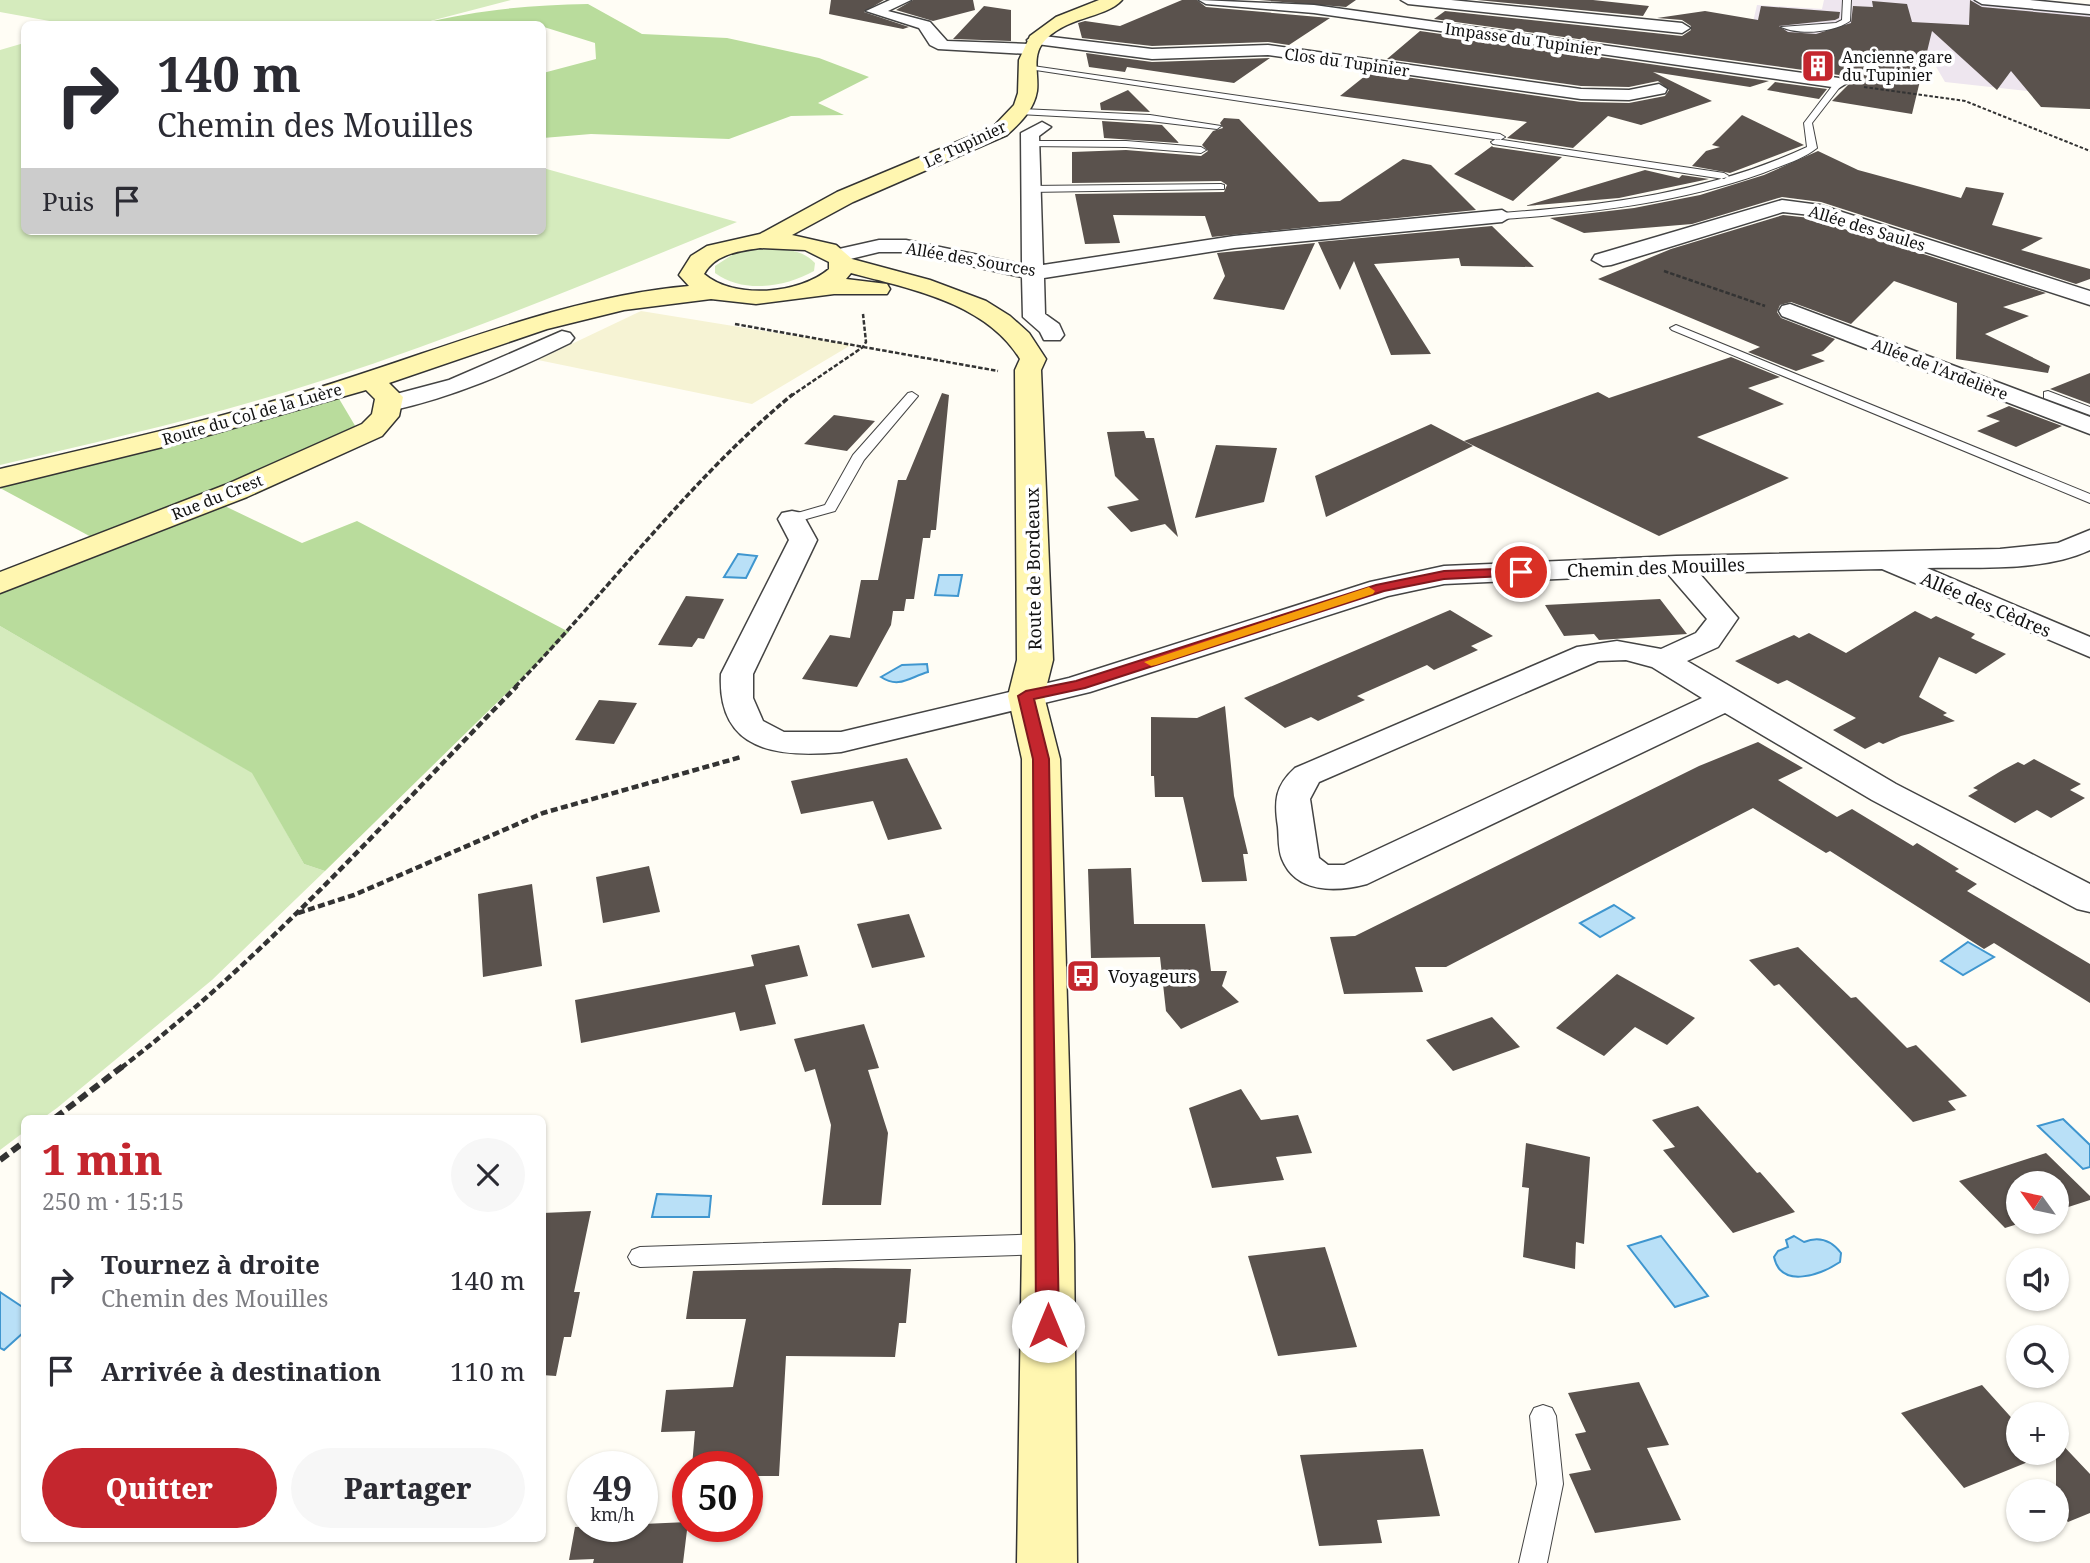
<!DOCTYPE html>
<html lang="fr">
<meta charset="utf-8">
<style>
body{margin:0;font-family:"Noto Serif",serif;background:#f7f7f7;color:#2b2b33;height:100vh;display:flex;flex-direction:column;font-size:26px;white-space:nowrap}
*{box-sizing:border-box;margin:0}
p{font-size:23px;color:#7c7c81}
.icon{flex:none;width:38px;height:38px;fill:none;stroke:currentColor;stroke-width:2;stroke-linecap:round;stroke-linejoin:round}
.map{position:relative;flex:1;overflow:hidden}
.details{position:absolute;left:21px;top:1115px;width:525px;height:427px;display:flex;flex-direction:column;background:#fff;border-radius:10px;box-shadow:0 2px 5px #0004}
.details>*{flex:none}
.banner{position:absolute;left:21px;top:21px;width:525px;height:214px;border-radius:10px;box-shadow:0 2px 5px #0004;background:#fff;color:#2b2b33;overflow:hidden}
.needle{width:46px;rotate:303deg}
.buttons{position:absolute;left:2006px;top:1171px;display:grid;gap:14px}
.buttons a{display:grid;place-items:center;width:63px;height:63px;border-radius:50%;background:#fff;box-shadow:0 2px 5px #0004;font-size:35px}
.speed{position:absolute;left:567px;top:1451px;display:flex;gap:14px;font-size:35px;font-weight:700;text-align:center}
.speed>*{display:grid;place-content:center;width:91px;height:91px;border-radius:50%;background:#fff;box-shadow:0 2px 5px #0004;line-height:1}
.speed small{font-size:18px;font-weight:400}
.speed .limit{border:10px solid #d22;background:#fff;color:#111}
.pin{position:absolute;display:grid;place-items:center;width:60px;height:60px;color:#fff;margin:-30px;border:4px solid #fff;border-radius:50%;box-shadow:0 2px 7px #0007}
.me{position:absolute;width:77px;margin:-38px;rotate:0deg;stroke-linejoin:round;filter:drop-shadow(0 0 5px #0008)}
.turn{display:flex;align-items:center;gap:24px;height:147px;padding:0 21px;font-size:32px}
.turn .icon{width:91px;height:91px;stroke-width:2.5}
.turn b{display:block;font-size:49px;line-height:60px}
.then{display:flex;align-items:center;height:66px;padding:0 21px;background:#0003;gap:14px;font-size:26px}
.round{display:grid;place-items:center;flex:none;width:74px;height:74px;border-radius:37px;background:#f7f7f7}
.head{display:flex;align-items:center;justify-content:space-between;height:119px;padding:0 21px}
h1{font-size:42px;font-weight:800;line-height:52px;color:#c4262e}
.primary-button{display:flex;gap:14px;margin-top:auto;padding:14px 21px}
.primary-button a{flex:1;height:80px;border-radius:42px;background:#c4262e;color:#fff;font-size:28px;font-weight:800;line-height:80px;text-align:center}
.primary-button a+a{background:#f7f7f7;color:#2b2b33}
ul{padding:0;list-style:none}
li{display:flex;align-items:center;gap:21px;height:91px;padding:0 21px}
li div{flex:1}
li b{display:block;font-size:26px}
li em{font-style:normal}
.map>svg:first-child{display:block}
</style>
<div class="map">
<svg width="2090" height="1563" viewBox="0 0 2090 1563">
<rect width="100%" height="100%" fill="#fffdf5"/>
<path fill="#eee6ef" d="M1824 0H1982L2090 10V98L1945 82 1921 41 1852 73 1763 65 1753 22 1757 5 1822 9Z"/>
<path fill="#f6f3d4" d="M641 311 851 345 752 404 538 360Z"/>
<path fill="#d5ebbd" d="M0 0H511L419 24H66L0 12Z
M24 43V231H542L543 168 737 222C602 277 466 334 327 379 220 414 110 439 0 465V50Z
M753 249C774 249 799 246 815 263L814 271C785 287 744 294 715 273V266L735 253Z
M0 626 253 773 304 864 325 871 212 980 57 1108 43 1118H24V1132L0 1150Z"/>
<path fill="#b9dc9c" d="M588 4 642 34 727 38 819 58 869 77 818 103 844 115 791 116 729 139 591 134 543 138V73L596 59 595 43 528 22 419 24C476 10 530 5 588 4Z
M338 397 357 429 208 498 302 543 357 521 569 632 325 871 304 864 252 773 0 626V589L108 546 0 488V484Z"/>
<path fill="#b9e0f7" stroke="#3f96cf" stroke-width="2" d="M738 554 757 556 746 578 724 577Z
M939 575H962L958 596 935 595Z
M927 664 928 672C910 677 899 689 881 677L902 665Z
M1614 905 1634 918 1600 937 1580 923Z
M1968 942 1994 957 1963 975 1941 961Z
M2063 1119 2090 1145V1167L2083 1169 2038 1126Z
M657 1194 711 1196 709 1217H652Z
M1661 1236 1708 1296 1675 1307 1628 1246Z
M1794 1236 1804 1242C1819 1236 1831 1240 1841 1253L1840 1262C1822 1274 1781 1290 1774 1257L1778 1251 1788 1247 1786 1240Z
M0 1292 24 1308V1332L4 1350 0 1348Z"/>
<path fill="#5a524d" d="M831 0H884L864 12 909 27 903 29 829 14Z
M913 0H973L975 10 933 21 896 10Z
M1182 0H1197L1206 7 1330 18 1289 45 1268 42 1152 46 1082 38 1078 23 1085 21 1120 26Z
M1259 0H1356L1346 7Z
M1477 0H1593L1649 6 1643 16Z
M1970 0 1982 7 2090 17V109L2041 107 2011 71 1997 90 1932 31 1912 114 1832 101 1849 84 1839 75 1434 19 1445 11 1682 36 1691 30V26L1682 20 1657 18 1705 11 1758 20 1761 6 1840 12 1839 18 1835 20 1779 26 1788 32 1816 34 1851 23 1853 6 1873 7 1872 1 1907 4 1912 22 1969 25Z
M984 6 1011 10V41L953 39Z
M1420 31 1769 81 1750 87 1653 72 1712 101 1641 125 1608 116 1573 148 1507 138 1527 122 1340 96 1370 72 1581 102 1629 103 1665 96 1669 90 1658 81 1629 87 1581 86 1387 59Z
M1086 53 1152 62 1270 58 1234 83 1127 67 1125 72 1089 67Z
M1775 82 1827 89 1819 99 1767 90Z
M1128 90 1150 112 1101 110 1100 103Z
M1742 115 1804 145 1730 173 1692 166 1706 151 1720 147 1712 145Z
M1224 118 1239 119 1319 202 1340 201 1403 159 1431 165 1476 210 1212 237 1205 216 1113 215 1120 243 1085 244 1075 194 1224 192 1227 185 1221 181 1072 183V152L1126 150 1201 156 1208 151 1202 145 1213 131 1223 128 1220 123Z
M1102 121 1162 125 1179 143 1104 138Z
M1492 146 1493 147 1562 157 1513 201 1454 174Z
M1818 151 1858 170 1961 198 1966 187 2004 193 1992 225 2043 238 2021 250 2090 269V279L2076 284 1821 202 1782 197 1692 224 1584 233 1550 218 1634 208 1700 195 1764 175Z
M1645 170 1679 178 1682 175 1709 179 1619 198 1525 206Z
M1783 215 1810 218 2046 293 2003 307 2029 316 1985 334 2050 366 2048 373 1956 359 1957 303 1894 281 1851 324 1791 302 1780 305 1777 312 1781 318 1835 339 1823 351 1811 355 1825 361 1796 371 1748 352 1760 347 1598 279 1671 249Z
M1492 226 1534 267 1461 266 1459 258 1374 264 1431 354 1391 355 1354 261 1340 290 1318 242Z
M1315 243 1284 310 1213 299 1225 276 1217 253Z
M1731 357 1780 377 1748 388 1784 404 1697 437 1789 478 1659 536 1464 441 1598 392 1609 398Z
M2090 373V404L2050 389Z
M942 393 949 395 936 530H931L930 538H923L914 599H906L904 611H893L891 625 857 687 802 679 830 635 850 638 861 580H878L898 480H906Z
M2009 406 2062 426 2016 447 1977 431 2000 421 1986 416Z
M834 415 875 421 847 451 804 444Z
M1431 424 1473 446 1326 517 1315 476Z
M1144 431 1146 438H1154L1178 537 1165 524 1131 532 1107 507 1139 500 1115 476 1107 432Z
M1216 445 1277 448 1264 502 1195 518Z
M686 596 724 599 704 639 698 638 692 647 658 645Z
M1660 599 1687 634 1599 640 1594 634 1564 636 1545 605Z
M1450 610 1493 636 1471 646 1478 650 1434 670 1427 665 1357 696 1365 700 1318 721 1311 717 1285 728 1244 698Z
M1915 611 1931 619 1936 616 1975 634 1971 638 2006 654 1976 674 1939 657 1919 697 1947 713 1943 715 1955 721 1901 736 1883 744 1879 742 1865 749 1833 730 1856 718 1787 680 1778 684 1735 661 1794 635 1799 638 1809 633 1846 653Z
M599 700 637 703 614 744 575 740Z
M1225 706 1234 796 1248 854H1243L1247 881 1202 882 1183 797H1155L1154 776H1151V717L1197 718Z
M1758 742 1803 768 1778 780 1837 817 1852 809 1913 846 1917 843 1959 869 1955 871 1977 884 1967 891 2090 964V1003L1994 943 1984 949 1830 851 1826 853 1753 808 1446 967H1415L1423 992 1344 994 1330 937 1355 936 1699 766Z
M907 758 942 829 888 840 873 801 801 814 791 781Z
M2034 759 2081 784 2070 790 2085 798 2051 818 2037 810 2015 823 1968 796 1978 790 1973 788 2001 771 2018 762 2024 765Z
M649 866 660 912 603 923 596 877Z
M1131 868 1134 924H1205L1211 971H1227L1222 986 1239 1002 1181 1029 1166 1011 1160 957 1091 958 1088 869Z
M532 884 542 966 483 977 478 894Z
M909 914 925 957 872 968 857 924Z
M799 945 808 976 765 985 776 1024 740 1031 735 1012 581 1043 575 1000 754 966 751 955Z
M1798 947 1851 998 1856 997 1907 1048 1916 1045 1967 1096 1948 1101 1956 1110 1913 1122 1779 984 1774 986 1749 960Z
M1617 974 1695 1018 1667 1045 1635 1027 1604 1056 1556 1028Z
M1492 1017 1520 1047 1453 1071 1426 1040Z
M864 1024 879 1068 868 1070 888 1133 881 1205H822L831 1125 815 1069 805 1072 794 1039Z
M1241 1089 1261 1120 1298 1115 1312 1153 1276 1157 1284 1180 1212 1188 1189 1108Z
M1698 1106 1757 1173 1760 1172 1795 1212 1733 1233 1663 1150 1675 1147 1652 1120Z
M1526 1143 1590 1157 1584 1244 1576 1242 1575 1269 1523 1257 1529 1188 1522 1187Z
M2046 1153 2090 1196V1200L2056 1211V1183H2018V1222H2024L2005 1228 1959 1181Z
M591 1211 574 1292H580L571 1337H564L556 1376 542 1375V1213Z
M1325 1247 1357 1347 1278 1356 1248 1256Z
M835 1268 911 1269 906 1323H899L895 1357 786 1356 779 1476H747V1466H692L695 1431 661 1432 666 1390 733 1387 746 1319H686L693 1271Z
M1639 1382 1669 1445 1647 1448 1681 1520 1595 1533 1569 1474 1591 1470 1575 1434 1586 1432 1568 1393Z
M1982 1385 2018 1425V1452H2043L2045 1455 1964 1488 1901 1413Z
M2056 1438 2090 1474V1513L2068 1522 2056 1509Z
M1423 1449 1440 1516 1377 1520 1382 1543 1319 1546 1300 1455Z
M688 1522 683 1563H593L594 1559 569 1560 575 1527Z"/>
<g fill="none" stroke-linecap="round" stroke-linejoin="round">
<defs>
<path id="lane" d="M1843 0H1851L1850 21C1833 33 1799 35 1781 27L1836 23 1842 20Z
M1026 65 1500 134 1505 137 1500 140 1029 69Z
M1836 81 1843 83 1812 123 1817 148C1802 160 1780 166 1763 173 1679 203 1590 213 1502 219L1497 216 1502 213C1608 205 1710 192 1807 147L1804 123Z
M1022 109 1150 115 1221 126 1217 129 1150 121 1019 114Z
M1496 139 1724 173 1729 176 1724 179 1493 144 1491 142Z
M1029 141H1126L1201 147 1206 150 1201 153 1126 147 1026 146V142Z
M1221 184 1224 185V189L1029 192 1024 189 1029 186Z
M1676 325 2090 494V503L1672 330 1670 328Z
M2048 391 2090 407V415L2044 398V392Z
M912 392 918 396 864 460 835 511 792 523 787 522V516L825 505 853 455 908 393Z
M1046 1234 1054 1237 1058 1244 1054 1251 1046 1254 640 1267 632 1264 628 1257 632 1250 640 1247Z
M1543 1405 1552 1408 1556 1416 1563 1484 1547 1563H1519L1537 1484 1530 1416 1534 1408Z"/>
<path id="street" d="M890 0H911L888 11 930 22 947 41 1029 44 1037 49 1029 54 938 49 930 45 919 28 866 11Z
M1199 0 1314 5 1839 78 1847 83 1839 88 1314 13 1206 4Z
M1401 0H1451L1682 23 1690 28 1682 33 1408 4Z
M1975 0H2030L2090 6V14L1982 4Z
M1035 35 1152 49 1268 45 1581 89 1629 90 1659 84 1667 89 1665 93 1629 100 1581 99 1268 55 1152 59 1029 43 1027 40Z
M1042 122 1051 127 1039 136 1043 265 1234 236 1502 210 1512 216 1502 222 1234 248 1044 278 1045 314 1059 324 1064 335 1060 340H1044L1040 332 1023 317 1022 277 906 252H879L838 262 827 256 830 251 879 240H906L1022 264 1021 133Z
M1782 200 1820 205 2090 291V305L1811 215 1783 212 1611 265 1603 266 1592 260 1595 255Z
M1790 304 2090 417V434L1782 316 1779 311 1782 306Z
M562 331 570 333 574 338 570 343C511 372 454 397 390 411L381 408 377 403 381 398 449 380Z
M792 511 802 513 817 540 753 674V698L763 721 784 732H841L1069 678 1370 582 1444 566 1676 556 2000 549 2058 543 2090 530V550C2042 572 1980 567 1927 568L2090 637V657L1882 569 1699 573 1738 618 1718 647 1687 661 1896 784 2090 884V912L2077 909 1872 800 1725 713 1367 884C1337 892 1296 894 1282 859 1278 849 1279 837 1278 827 1274 801 1275 786 1295 768L1577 647 1617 641 1661 649 1696 633 1707 619 1668 574 1444 584 1388 596 1090 692 841 752C778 758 717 752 721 674L789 540 778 519 782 513ZM1626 660 1652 667 1702 698 1344 865H1328L1319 858 1310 799 1319 782 1598 661Z"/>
<path id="secondary" d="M1099 0H1122C1105 19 1063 16 1042 44 1032 58 1039 76 1037 91 1034 110 1020 123 1007 135L853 202 792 235 836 245 852 259 930 280 986 301 1010 316 1029 333 1046 359 1041 370 1053 660 1044 696 1060 759 1074 1244 1077 1563H1017L1022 1244V759L1008 696 1017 660 1015 370 1020 359C986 303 911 289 851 273L846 279 887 284 890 289 887 294H834L756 304 711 299 624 310 547 329 389 383 403 397 399 416 382 436 247 497 0 593V572L225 485 362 424 372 414 375 399 366 390 195 439 0 487V469C120 441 241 414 358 375 466 340 575 296 689 286L679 275 691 256 707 246 760 234 837 192 993 127 1014 105 1018 93 1019 60 1030 36 1056 17ZM760 248 805 250 829 262V269C800 294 734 300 704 274 715 254 739 251 760 248Z"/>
</defs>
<use href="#lane" stroke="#444" stroke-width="2"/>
<use href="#street" stroke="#444" stroke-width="3"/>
<use href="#secondary" stroke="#333" stroke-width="3"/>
<path stroke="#333" stroke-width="2" stroke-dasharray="3.5 2" stroke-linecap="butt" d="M1864 87 1965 101 2090 151"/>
<path stroke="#333" stroke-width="2.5" stroke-dasharray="4.5 2" stroke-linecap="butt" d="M1664 271 1765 306
M735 324 998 371
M791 396 863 347 866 342 863 314"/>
<path stroke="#333" stroke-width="3.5" stroke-dasharray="6 2.5" stroke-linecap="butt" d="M515 687C609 590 689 480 793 394"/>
<path stroke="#333" stroke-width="4.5" stroke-dasharray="7 3.5" stroke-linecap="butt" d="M298 913 354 895 543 813 741 757
M121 1068C267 956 389 817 517 686"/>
<path stroke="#333" stroke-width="6" stroke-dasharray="10 5" stroke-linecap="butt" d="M55 1118 123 1066
M0 1160 24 1142"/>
<use href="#lane" fill="#fff" fill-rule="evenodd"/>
<use href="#street" fill="#fff" fill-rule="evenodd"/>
<use href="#secondary" fill="#fff6b0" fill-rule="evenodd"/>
</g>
<path fill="#c4262e" stroke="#7f191e" stroke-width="2" d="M1521 568 1526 569V575L1444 579 1384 591 1085 688 1034 699 1049 759 1059 1326 1055 1332 1048 1335 1040 1332 1036 1326 1033 759 1018 696 1026 691 1076 681 1376 585 1444 571Z"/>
<path fill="#f59e0b" d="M1369 587 1375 591 1373 594 1156 665 1151 666 1144 662Z"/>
<defs>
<symbol id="building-square" viewBox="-11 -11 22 22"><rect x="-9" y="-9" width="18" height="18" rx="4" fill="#c4262e" stroke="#fff"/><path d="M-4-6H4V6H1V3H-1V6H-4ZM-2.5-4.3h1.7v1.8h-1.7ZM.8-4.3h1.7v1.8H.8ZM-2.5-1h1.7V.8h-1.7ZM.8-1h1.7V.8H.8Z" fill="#fff"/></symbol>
<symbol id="bus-square" viewBox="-11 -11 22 22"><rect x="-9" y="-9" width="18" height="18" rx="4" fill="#c4262e" stroke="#fff"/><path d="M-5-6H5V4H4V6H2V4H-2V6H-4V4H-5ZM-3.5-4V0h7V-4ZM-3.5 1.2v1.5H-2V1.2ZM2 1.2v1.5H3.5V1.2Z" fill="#fff"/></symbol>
</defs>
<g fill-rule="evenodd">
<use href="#building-square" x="1799" y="47" width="38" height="38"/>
<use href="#bus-square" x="1064" y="957" width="38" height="38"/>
</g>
<g text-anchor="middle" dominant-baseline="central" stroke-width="7" stroke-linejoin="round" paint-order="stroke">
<g font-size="16" fill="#111" stroke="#fff">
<text transform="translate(1523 39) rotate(8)">Impasse du Tupinier</text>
<text transform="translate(1347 62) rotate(8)">Clos du Tupinier</text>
<text transform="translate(965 144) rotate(-25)">Le Tupinier</text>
<text transform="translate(1867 228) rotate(17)">Allée des Saules</text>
<text transform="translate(971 259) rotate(10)">Allée des Sources</text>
<text transform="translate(1940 369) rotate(21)">Allée de l'Ardelière</text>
<text transform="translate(252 414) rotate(-16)">Route du Col de la Luère</text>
<text transform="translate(217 497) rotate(-22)">Rue du Crest</text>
</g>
<g font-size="16" fill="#111" stroke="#fff" text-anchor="start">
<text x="1842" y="57">Ancienne gare<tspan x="1842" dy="18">du Tupinier</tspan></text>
</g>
<g font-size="18" fill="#111" stroke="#fff">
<text transform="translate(1656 567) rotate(-2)">Chemin des Mouilles</text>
<text transform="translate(1033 569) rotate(-91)">Route de Bordeaux</text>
<text transform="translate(1986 604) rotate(23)">Allée des Cèdres</text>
</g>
<g font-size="18" fill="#111" stroke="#fff" text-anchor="start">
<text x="1108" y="976">Voyageurs</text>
</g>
</g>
</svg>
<div class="buttons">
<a><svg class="needle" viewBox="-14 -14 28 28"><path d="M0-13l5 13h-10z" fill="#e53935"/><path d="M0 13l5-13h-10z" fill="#7c7c81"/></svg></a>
<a><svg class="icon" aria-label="sound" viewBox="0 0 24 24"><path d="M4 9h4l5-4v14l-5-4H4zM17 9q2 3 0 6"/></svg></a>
<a><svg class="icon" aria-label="search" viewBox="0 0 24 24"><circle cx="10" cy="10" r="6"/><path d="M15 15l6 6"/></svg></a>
<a>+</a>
<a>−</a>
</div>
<div class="speed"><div>49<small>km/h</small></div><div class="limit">50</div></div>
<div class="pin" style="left:1521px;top:572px;background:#d93025"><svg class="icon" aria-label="arrive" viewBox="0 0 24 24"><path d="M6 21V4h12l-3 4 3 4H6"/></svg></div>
<svg class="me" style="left:1048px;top:1326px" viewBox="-20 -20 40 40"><circle r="19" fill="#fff"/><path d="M0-13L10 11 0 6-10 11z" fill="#c4262e"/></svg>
<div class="banner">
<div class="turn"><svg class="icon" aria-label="right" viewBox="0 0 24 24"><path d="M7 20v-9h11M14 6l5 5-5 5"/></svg><div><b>140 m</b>Chemin des Mouilles</div></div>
<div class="then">Puis<svg class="icon" aria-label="arrive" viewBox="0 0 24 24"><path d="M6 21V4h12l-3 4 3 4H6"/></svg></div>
</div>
<section class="details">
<div class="head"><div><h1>1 min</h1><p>250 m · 15:15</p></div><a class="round"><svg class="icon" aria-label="close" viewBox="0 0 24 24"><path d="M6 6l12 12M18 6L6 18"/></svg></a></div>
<ul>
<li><svg class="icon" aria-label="right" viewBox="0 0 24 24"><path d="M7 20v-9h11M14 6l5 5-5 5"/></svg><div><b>Tournez à droite</b><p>Chemin des Mouilles</p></div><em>140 m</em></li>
<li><svg class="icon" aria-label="arrive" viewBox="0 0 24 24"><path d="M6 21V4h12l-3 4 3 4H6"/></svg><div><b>Arrivée à destination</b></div><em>110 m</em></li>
</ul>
<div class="primary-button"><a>Quitter</a><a>Partager</a></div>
</section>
</div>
